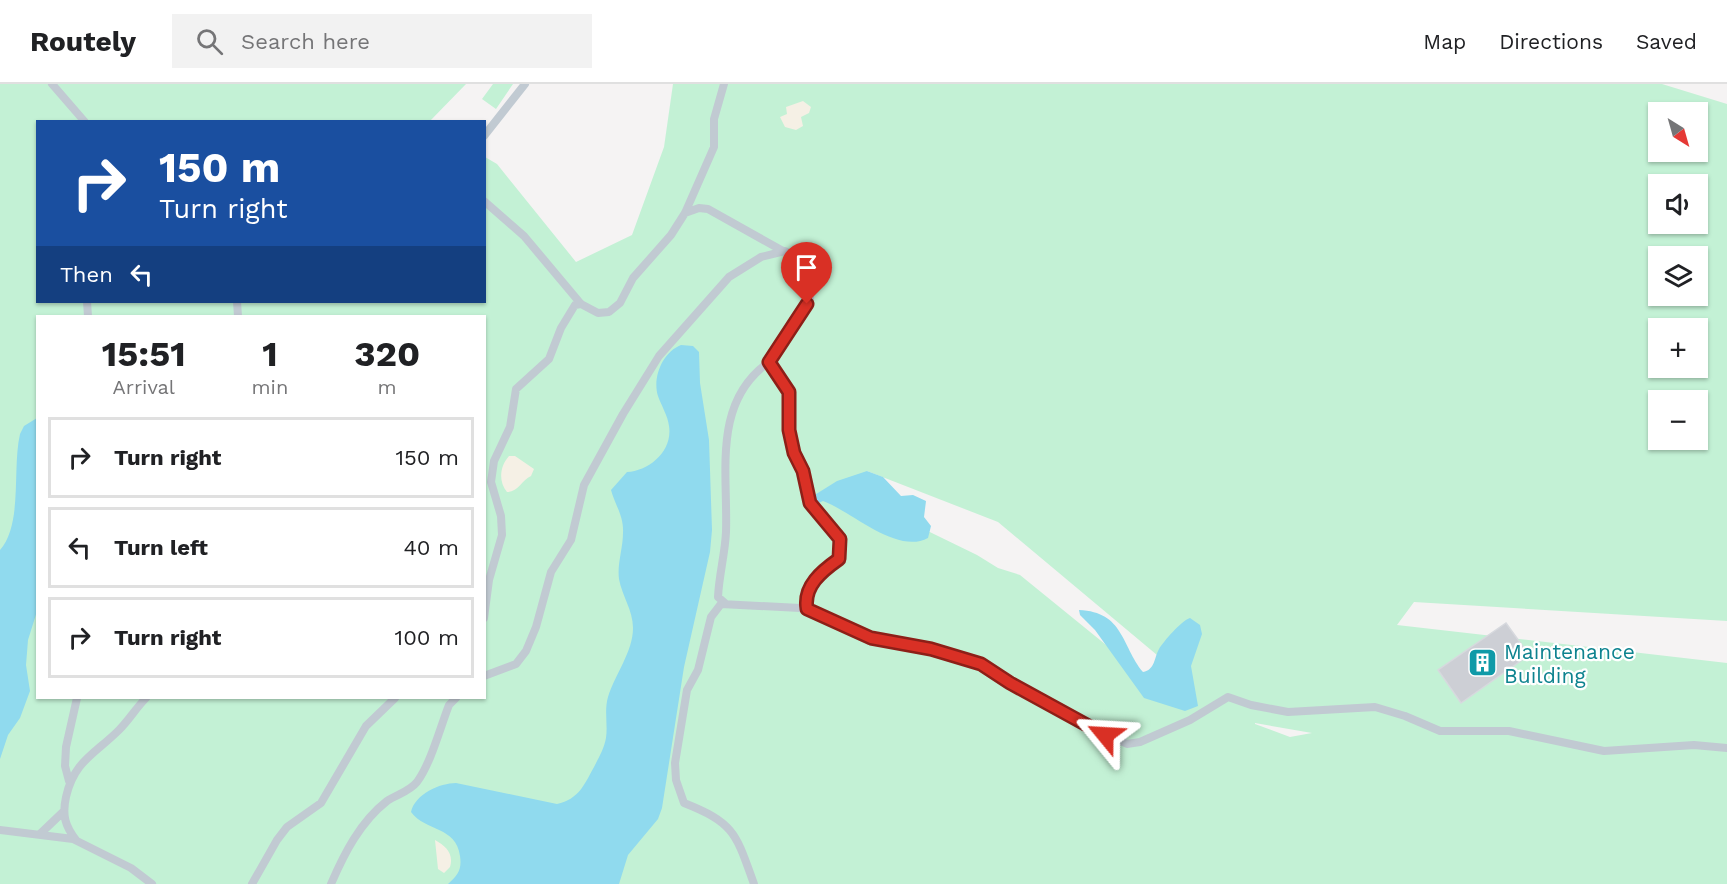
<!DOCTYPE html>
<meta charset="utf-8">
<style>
body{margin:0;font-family:"Work Sans",sans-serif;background:#f2f2f2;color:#202124;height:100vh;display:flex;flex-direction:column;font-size:22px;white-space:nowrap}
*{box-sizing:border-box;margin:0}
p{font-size:20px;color:#757577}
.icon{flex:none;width:33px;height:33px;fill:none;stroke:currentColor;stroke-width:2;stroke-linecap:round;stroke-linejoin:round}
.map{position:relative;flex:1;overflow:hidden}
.drawer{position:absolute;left:36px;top:231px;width:450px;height:384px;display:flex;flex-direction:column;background:#fff;border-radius:0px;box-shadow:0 2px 4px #0004}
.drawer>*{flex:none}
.banner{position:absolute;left:36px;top:36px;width:450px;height:183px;border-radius:0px;box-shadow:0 2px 4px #0004;background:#1a4fa0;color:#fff;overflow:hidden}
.needle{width:39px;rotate:143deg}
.fabs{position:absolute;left:1648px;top:18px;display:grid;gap:12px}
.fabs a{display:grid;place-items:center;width:60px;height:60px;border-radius:0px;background:#fff;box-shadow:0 2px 4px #0004;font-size:30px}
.pin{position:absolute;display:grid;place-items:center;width:51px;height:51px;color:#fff;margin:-62px -26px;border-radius:50% 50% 50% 0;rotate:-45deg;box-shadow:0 0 6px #0007}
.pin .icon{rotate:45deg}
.me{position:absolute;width:66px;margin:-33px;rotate:297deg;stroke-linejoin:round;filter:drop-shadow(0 0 4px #0008)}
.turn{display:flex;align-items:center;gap:21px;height:126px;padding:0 24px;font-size:27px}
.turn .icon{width:78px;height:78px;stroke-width:2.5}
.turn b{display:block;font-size:42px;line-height:51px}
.then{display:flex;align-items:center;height:57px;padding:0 24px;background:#0003;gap:12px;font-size:22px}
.eta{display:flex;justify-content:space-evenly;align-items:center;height:102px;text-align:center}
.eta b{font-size:36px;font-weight:700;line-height:42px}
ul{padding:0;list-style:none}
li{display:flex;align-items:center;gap:18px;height:81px;margin:0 12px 9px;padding:0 12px;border:3px solid #e0e0e0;border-radius:0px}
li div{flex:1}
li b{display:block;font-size:22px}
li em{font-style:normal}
header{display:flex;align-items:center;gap:36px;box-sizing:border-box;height:84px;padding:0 30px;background:#fff;border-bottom:2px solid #e0e0e0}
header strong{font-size:28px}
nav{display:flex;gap:33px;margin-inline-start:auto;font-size:21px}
.search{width:420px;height:54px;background:#f2f2f2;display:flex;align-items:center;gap:15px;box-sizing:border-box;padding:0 21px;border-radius:0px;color:#757577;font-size:22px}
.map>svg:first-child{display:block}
</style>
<header>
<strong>Routely</strong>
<div class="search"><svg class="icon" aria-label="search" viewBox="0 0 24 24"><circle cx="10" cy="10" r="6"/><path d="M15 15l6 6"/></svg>Search here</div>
<nav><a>Map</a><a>Directions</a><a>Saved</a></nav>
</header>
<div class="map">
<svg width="1727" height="800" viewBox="0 0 1727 800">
<rect width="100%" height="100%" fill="#f5f3f3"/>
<path fill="#c3f1d5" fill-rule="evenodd" d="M0 0H466L430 37 38 38V218H484L485 73 497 80 576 178 632 151 664 63 673 0H1662L1727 20V537L1414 518 1397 541 1727 579V800H0ZM1659 28H1698V68H1659ZM1659 100H1698V140H1659ZM1659 172H1698V212H1659ZM38 232H484V614H38ZM1659 244H1698V284H1659ZM1659 316H1698V356H1659ZM867 387 998 438 1157 571 1164 608 1020 491 998 484 977 471 860 414ZM1255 640V639L1312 649 1290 653Z
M493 0H513L496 25 482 15Z"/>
<path fill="#f5f0e5" d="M803 17 811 23 809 29 801 33 803 42 796 46 785 43 780 33 787 30 786 23Z
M509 372H515L534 385 531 392C522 396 518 408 507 408 498 397 500 382 509 372Z
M435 756C446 762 454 770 450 783L444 789 438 785Z"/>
<path fill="#90daee" d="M681 261 693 262 699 268 700 299 709 356 712 446 710 468 684 583 662 724 658 735 628 771 619 800H448C458 791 462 786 460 772 456 742 426 748 411 728 415 710 440 699 456 699L557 720C579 715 584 701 594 683 599 673 604 665 606 654 608 640 604 627 608 613 615 590 633 568 633 544 633 526 622 512 619 495 617 480 623 464 623 449 624 432 615 421 611 406L627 388C649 387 673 367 669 342 668 332 661 321 658 312 652 293 663 268 681 261Z
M37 334 38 524 28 556 26 581 30 607 20 634 8 651 0 675V466C23 440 12 384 20 350L24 342Z
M867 387 883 393 901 412 913 411 926 417 924 433 931 442 928 454C897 471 851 427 823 417L816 420 813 412 837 397Z
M1079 526C1124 528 1121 561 1143 588 1155 586 1154 574 1159 565 1164 557 1181 537 1190 534L1200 541 1202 550 1191 582 1198 622 1185 627 1144 614 1095 546 1080 531Z"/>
<path fill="#cdcfd5" stroke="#d7d9de" stroke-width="1.5" d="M1506 539 1529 571 1461 619 1438 586Z"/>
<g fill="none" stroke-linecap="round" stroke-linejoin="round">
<path stroke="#c1cad2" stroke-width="8" d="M52 0 85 38
M484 52 525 0
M484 117 524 152 581 220 598 229 609 228 620 219 633 194 671 151 685 129 714 63V35L724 0
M685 129 699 124 708 125 783 167
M87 218 88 232
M237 218 238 232
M726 520 718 513C719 491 725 470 726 448 728 388 712 318 769 278
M484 534 489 496 502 451 501 432 491 398 494 377 510 343 516 305 549 275 561 244 575 221 581 220
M484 592 516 580 526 567 536 543 551 488 571 456 584 401 623 330 659 272 729 193 761 173 785 167 798 174 808 187 810 214 801 232 769 278 789 308V346L794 369 803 387 810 419 840 455 842 462 839 475C822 488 803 501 807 525
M69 697 65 682 66 663 77 614
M0 746 73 755 131 784 152 800
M41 749 63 728
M76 756C65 742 62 731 66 713 74 677 95 670 119 646 129 636 136 624 146 614
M252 800 277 756 287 743 321 719 366 642 395 614
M331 800C344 770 360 738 387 717 397 710 409 708 417 698 431 679 440 644 449 621L456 614
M754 800C736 750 735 739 684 719L676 696 675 679 687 606 698 586 711 533 721 520 800 524 817 528 871 554 931 565 972 576 1080 638 1127 660 1140 658 1190 636 1228 613 1251 621 1288 628 1375 623 1405 632 1440 647H1509L1604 667 1694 661 1727 664"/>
</g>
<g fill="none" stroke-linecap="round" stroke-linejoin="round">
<defs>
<path id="route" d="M807 220 769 278 789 308V346L794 369 803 387 810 419 840 455 839 475C822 487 803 502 807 525L871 554 931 565 981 580 1010 599 1105 651"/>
</defs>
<use href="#route" stroke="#8d1f18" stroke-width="15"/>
<use href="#route" stroke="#d93025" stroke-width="10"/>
</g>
<defs>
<symbol id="building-square" viewBox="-11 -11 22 22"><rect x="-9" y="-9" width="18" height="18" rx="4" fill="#0f9aa8" stroke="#fff"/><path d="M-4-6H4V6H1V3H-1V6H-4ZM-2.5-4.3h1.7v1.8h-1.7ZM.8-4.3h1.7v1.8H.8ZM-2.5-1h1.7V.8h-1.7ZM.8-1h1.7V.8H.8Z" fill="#fff"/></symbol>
</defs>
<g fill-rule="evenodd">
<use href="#building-square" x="1466" y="562" width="33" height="33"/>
</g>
<g text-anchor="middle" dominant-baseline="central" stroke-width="4.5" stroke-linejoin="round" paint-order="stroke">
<g font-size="21" fill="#0d838f" stroke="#fff" text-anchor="start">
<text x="1504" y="567">Maintenance<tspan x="1504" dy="24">Building</tspan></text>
</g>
</g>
</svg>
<div class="fabs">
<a><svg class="needle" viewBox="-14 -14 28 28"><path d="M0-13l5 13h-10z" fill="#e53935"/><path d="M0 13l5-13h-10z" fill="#757577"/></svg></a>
<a><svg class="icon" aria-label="sound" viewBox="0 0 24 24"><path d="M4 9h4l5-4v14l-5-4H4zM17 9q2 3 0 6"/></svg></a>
<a><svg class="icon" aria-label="layers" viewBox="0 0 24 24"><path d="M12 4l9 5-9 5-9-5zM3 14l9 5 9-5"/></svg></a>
<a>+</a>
<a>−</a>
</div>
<div class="pin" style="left:807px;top:220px;background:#d93025"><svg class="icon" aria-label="arrive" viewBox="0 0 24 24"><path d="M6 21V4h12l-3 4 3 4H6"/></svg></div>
<svg class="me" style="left:1105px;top:651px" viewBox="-20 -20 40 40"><path d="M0-17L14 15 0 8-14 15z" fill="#d93025" stroke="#fff" stroke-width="4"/></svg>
<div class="banner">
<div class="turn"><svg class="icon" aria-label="right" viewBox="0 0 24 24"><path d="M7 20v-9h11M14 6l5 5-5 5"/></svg><div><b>150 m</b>Turn right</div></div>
<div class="then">Then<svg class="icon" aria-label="left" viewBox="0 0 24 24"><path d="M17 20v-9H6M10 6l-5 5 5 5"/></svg></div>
</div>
<section class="drawer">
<div class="eta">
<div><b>15:51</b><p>Arrival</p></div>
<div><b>1</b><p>min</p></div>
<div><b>320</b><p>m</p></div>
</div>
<ul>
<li><svg class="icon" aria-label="right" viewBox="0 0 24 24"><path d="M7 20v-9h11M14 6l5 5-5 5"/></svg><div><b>Turn right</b></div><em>150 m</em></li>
<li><svg class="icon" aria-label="left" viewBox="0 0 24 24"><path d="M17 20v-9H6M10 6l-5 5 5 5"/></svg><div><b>Turn left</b></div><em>40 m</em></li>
<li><svg class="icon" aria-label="right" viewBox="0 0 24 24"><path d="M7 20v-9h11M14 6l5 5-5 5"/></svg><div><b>Turn right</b></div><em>100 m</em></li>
</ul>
</section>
</div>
